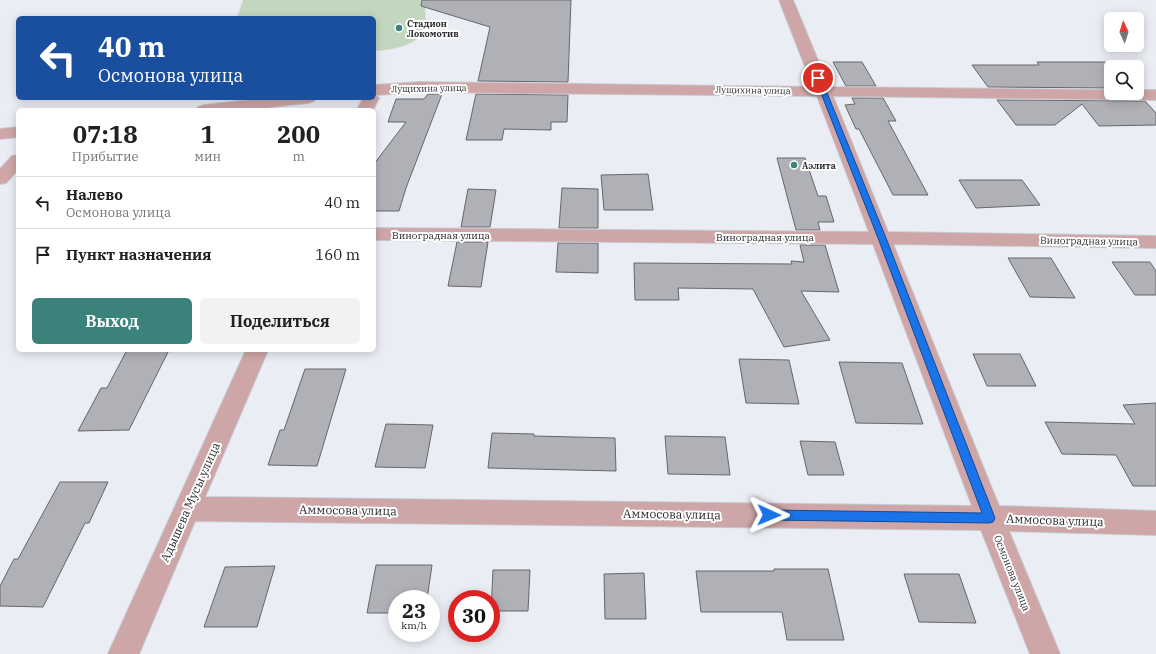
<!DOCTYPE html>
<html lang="ru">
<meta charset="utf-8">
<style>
body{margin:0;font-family:"IBM Plex Serif",serif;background:#f2f2f2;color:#202124;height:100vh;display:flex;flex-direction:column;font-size:15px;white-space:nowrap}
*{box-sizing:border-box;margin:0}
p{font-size:13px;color:#757577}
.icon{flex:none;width:22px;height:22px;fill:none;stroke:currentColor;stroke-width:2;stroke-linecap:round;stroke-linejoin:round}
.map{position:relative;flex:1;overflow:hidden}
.side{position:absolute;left:16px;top:108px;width:360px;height:244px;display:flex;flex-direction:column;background:#fff;border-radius:6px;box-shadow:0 2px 10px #0003}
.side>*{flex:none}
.hud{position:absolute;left:16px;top:16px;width:360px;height:84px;border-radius:6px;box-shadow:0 2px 10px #0003;background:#1a4fa0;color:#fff;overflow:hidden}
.needle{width:26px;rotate:356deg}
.fabs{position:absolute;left:1104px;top:12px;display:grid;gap:8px}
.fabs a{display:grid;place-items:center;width:40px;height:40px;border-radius:6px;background:#fff;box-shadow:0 2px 10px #0003;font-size:20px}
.speed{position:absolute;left:388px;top:590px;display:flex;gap:8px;font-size:20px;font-weight:700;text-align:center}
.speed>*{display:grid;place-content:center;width:52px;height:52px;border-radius:50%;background:#fff;box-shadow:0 2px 10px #0003;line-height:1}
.speed small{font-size:10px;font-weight:400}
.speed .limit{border:6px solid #d22;background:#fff;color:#111}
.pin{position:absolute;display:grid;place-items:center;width:34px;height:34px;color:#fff;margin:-17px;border:2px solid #fff;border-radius:50%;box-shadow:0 1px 4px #0007}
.me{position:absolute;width:44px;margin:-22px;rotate:91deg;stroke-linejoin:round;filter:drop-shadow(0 0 3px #0008)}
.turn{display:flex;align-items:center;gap:14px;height:84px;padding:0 16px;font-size:18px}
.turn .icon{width:52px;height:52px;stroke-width:2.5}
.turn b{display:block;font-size:28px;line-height:34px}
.eta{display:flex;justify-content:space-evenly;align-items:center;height:68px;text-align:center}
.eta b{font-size:24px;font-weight:700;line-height:28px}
.primary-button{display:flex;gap:8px;margin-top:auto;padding:8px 16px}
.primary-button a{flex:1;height:46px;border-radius:6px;background:#3b827b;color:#fff;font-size:16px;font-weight:700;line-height:46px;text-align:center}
.primary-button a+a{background:#f2f2f2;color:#202124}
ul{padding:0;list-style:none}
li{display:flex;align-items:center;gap:12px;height:52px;padding:0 16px;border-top:1px solid #e0e0e0}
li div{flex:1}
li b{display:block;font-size:15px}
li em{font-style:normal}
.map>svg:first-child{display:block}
</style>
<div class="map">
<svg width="1156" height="654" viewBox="0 0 1156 654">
<rect width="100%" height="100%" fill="#eaedf3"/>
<path fill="#c3d7bf" d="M243 0H425C425 9 427 23 423 32 415 47 389 50 374 51V18H237Z"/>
<path fill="#b0b0b7" stroke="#66666c" d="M422 0H571L568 82 478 81 490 27 421 6Z
M833 62H862L876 86H846Z
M1037 62H1105L1111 68V88L988 87 972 65H1039Z
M428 94H442L406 188 399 211H374V164L406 122H388L396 99H424Z
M476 94 568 95 567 122H551V130L504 129 502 140H466Z
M852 98H883L896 121H888L928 195H893L859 129H856L845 105 855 104Z
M997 100 1145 101 1156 113V125L1099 126 1082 104 1055 125H1016Z
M777 158H805L818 196H826L834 222H818L820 230H796Z
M648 174 653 210H604L601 175Z
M959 180H1022L1040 205 976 208Z
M562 188 598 189V228H559Z
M468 189 496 190 490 227H461Z
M457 242H488L481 287 448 286Z
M558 243H598V273L556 272Z
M800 245H825L839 292 801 291 830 340 784 347 753 289 678 288 679 300H635L634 263 792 264 791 261 804 262Z
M1008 258H1051L1075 298 1030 297Z
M1112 262H1150L1156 271V295H1135Z
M127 350H169L129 430 78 431 101 388H107Z
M973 354H1020L1036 386H987Z
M739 359 789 360 799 404 746 403Z
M839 362 902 363 923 424 856 423Z
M305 369H346L317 466 268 465 280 430H284Z
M1156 403V486H1133L1116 455 1062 454 1045 422 1135 424 1123 405Z
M386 424 433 425 425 468 375 467Z
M492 433 534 434V436L615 438 616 471 488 468Z
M665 436 725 437 730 475 668 474Z
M800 441 835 442 844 475H808Z
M60 482H108L89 523H85L43 607 0 606V586L14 559H18Z
M376 565H432L427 599H397V613H367Z
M275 566 257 627H204L225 567Z
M774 569H828L844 640H787L782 612H701L696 571H774Z
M493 570H530L528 611H491Z
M644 573 646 619H605L604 574Z
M904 574H959L976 623 919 622Z"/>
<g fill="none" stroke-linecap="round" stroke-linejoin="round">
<defs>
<path id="minor" d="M779 0H793L829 87 1111 90V93H1137V90H1156V100L833 96 888 232 1156 236V248L893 244 999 506 1156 511V535L1009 531 1060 654H1030L981 530 195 521 139 654H108L246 350H268L205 497 972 506 873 244 374 240V228L869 232 817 96 420 92 376 95 379 98 373 110H357L363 98H374V85L420 82 813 87Z
M267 98H316L314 101 308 103 246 110H196L198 107 204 105Z
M18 127V137L0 139V129Z
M18 155V170L6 183 0 184V169L12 156Z"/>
</defs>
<use href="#minor" stroke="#c8cad0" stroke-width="2"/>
<use href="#minor" fill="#cea6a7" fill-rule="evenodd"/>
</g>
<path fill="#1a73e8" stroke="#114b97" d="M818 76 821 78 886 238 995 518 993 522 989 523 769 520 765 519 763 515 765 512 769 510 982 513 878 238 815 78Z"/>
<g fill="#3b827b" stroke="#fff" stroke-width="1.5">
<circle cx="399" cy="28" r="4"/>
<circle cx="794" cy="165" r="4"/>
</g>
<g text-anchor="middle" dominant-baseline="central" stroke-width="4" stroke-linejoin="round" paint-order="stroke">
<g font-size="9" font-weight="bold" fill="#2b2c2f" stroke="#fff" text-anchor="start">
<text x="407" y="23">Стадион<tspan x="407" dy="10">Локомотив</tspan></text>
<text x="802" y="165">Аэлита</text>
</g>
<g font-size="9" fill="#2b2c2f" stroke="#fff">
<text transform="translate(429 88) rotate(-1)">Лущихина улица</text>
<text transform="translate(753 90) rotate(1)">Лущихина улица</text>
</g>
<g font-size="10" fill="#2b2c2f" stroke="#fff">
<text x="441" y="235">Виноградная улица</text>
<text x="765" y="237">Виноградная улица</text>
<text transform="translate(1089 241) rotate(1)">Виноградная улица</text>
<text transform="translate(1012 573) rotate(68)">Осмонова улица</text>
</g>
<g font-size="12" fill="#2b2c2f" stroke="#fff">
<text transform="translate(190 502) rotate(-66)">Адышева Мусы улица</text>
<text transform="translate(348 510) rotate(1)">Аммосова улица</text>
<text transform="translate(672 514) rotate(1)">Аммосова улица</text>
<text transform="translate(1055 520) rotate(2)">Аммосова улица</text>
</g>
</g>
</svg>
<div class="fabs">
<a><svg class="needle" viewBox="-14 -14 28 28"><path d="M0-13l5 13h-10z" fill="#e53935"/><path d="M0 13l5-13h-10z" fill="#757577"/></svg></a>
<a><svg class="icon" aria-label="search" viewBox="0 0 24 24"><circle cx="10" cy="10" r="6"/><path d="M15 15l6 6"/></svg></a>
</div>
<div class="speed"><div>23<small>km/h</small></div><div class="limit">30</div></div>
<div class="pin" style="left:818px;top:78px;background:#d93025"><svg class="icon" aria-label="arrive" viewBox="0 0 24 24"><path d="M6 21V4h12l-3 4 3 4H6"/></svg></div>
<svg class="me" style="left:769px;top:515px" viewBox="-20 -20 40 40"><path d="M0-17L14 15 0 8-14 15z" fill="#1a73e8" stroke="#fff" stroke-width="4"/></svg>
<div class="hud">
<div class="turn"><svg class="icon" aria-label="left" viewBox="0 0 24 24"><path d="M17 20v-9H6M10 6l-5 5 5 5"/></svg><div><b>40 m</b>Осмонова улица</div></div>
</div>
<section class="side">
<div class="eta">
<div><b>07:18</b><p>Прибытие</p></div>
<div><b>1</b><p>мин</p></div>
<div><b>200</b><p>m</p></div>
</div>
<ul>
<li><svg class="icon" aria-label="left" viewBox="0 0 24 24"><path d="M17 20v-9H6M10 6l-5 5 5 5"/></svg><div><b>Налево</b><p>Осмонова улица</p></div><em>40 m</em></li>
<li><svg class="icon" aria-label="arrive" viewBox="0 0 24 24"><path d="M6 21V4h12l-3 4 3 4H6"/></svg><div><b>Пункт назначения</b></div><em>160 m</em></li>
</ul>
<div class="primary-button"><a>Выход</a><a>Поделиться</a></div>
</section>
</div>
